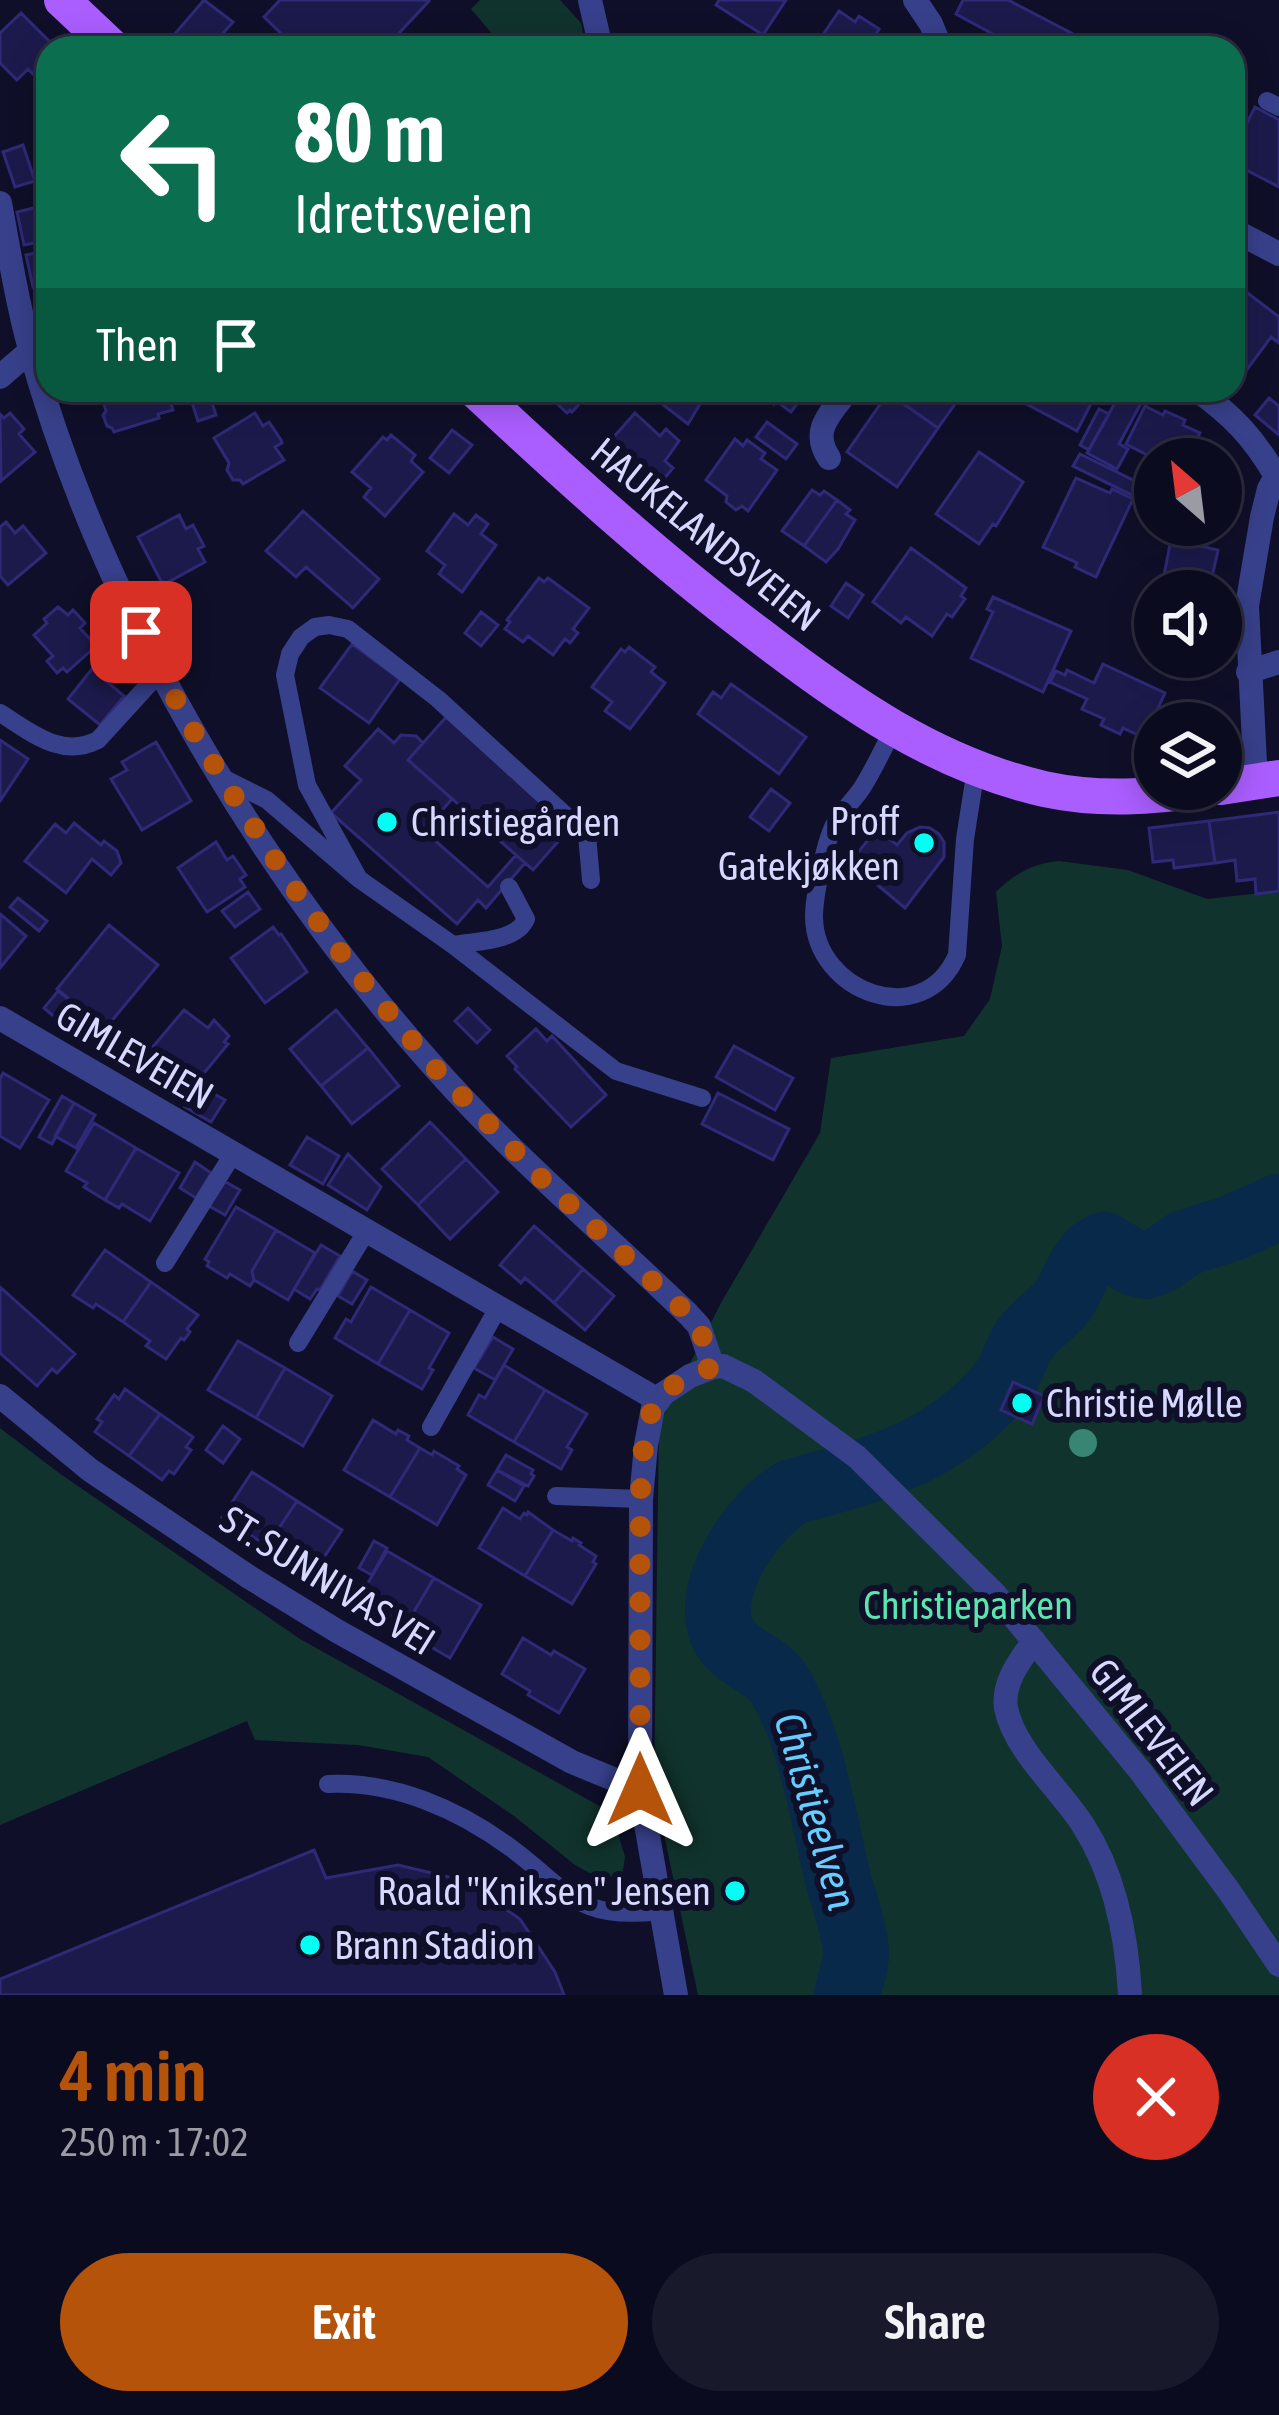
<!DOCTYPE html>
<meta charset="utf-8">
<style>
body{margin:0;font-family:"Asap Condensed",sans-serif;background:#19192c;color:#f1f3f6;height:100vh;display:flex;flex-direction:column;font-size:45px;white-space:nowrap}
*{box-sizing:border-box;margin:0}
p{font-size:39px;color:#9a9ba4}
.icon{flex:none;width:66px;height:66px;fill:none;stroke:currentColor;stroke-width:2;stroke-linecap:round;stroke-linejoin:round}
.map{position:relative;height:1995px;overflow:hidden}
.panel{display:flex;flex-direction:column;background:#0b0b1f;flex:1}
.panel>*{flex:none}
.banner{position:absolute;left:36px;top:36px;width:1209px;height:366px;border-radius:36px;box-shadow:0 6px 30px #0003,0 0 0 3px #2b2b3d;background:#0b6e4f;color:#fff;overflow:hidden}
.needle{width:78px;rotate:332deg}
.tools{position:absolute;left:1134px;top:438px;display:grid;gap:24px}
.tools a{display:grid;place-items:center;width:108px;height:108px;border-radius:50%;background:#0b0b1f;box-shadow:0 6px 30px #0003,0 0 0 3px #2b2b3d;font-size:60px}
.pin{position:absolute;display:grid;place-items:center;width:102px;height:102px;color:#fff;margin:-51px;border-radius:24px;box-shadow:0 6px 18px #0006}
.me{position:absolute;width:132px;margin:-66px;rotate:0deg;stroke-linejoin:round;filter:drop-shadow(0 0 9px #0008)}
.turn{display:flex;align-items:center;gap:42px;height:252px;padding:0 60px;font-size:54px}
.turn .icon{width:156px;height:156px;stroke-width:2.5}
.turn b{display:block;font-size:84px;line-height:102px}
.then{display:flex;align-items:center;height:114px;padding:0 60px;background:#0003;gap:24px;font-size:45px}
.round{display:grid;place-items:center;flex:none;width:126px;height:126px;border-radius:63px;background:#19192c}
.overview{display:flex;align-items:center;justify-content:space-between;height:204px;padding:0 60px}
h1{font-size:72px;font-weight:600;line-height:90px;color:#b45309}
.cta{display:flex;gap:24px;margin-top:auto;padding:24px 60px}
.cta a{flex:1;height:138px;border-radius:72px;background:#b45309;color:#fff;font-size:48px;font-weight:600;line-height:138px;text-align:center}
.cta a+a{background:#19192c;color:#f1f3f6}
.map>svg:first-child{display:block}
</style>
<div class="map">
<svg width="1279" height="1995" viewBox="0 0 1279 1995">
<rect width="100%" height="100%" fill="#0f0f29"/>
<path fill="#11332d" d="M480 0H560L581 23 586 48H504L471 9Z
M1059 861 1128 870 1207 899 1279 891V1995H698L654 1787 659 1424 721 1303 820 1133 831 1058 964 1036 990 999 1002 946 996 892C1014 874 1034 863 1059 861Z
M0 1428 59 1473 300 1639 612 1813 625 1857 622 1877 599 1878 575 1865 514 1816 428 1757 358 1745 255 1740 247 1721 0 1825Z"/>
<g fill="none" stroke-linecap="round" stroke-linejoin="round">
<path stroke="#082949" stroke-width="66" d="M847 1995C850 1981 857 1964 856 1950 854 1927 844 1901 838 1879 823 1817 812 1740 780 1686 767 1662 731 1658 721 1630 705 1583 754 1515 792 1492 876 1469 944 1453 1002 1383 1012 1371 1014 1356 1023 1342 1033 1326 1049 1317 1061 1303 1077 1283 1078 1256 1104 1245L1134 1263 1146 1266 1159 1261 1185 1243 1232 1228 1279 1207"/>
</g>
<path fill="#1c1a4b" stroke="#2e2a78" stroke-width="3" d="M204 0 233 22 210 48H187L173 36Z
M280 0H428L429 1 386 47 381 42 375 48H296L264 17Z
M719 0H786L763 35 716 5Z
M963 0H1008L1100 48H983L991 33 956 14Z
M839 11 855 22 859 16 879 29 875 36 884 41 881 46 883 48H814Z
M21 13 53 45 42 56 47 61 33 74 28 69 17 80 0 63V33Z
M1255 107 1279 120V187L1233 163V150Z
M23 145 35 181 15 187 3 152Z
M37 207 45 241 24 245 17 212Z
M45 251 48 284 33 287 26 255Z
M1245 291 1279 317V343L1271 337 1246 371 1233 361V306Z
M100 390H167L173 410 158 414 159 418 114 432 112 428 107 426 103 415 106 411Z
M188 390H208L216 415 198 421Z
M550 390H592L572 412 570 410 567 413 548 395Z
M673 390H691L703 399 688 424 662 404Z
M755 390H807L791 412 776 401 774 404Z
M891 390H965L938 428 888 393Z
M1016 390H1098L1077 431 1019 400 1014 394Z
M1121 392 1141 403 1119 444 1128 449 1117 469 1087 453Z
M888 393 938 428 897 487 847 452Z
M1269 398 1279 406V435L1255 415Z
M1145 406 1163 415 1165 411 1185 420 1183 425 1200 433 1187 459H1155L1126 444Z
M1099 409 1109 414 1089 450 1080 445Z
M10 413 24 429 19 434 35 452 1 481 0 414 4 418Z
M255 413 263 426 269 422 281 440 282 443 275 447 284 460 243 484 240 480H233L227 470 229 463 214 438Z
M635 413 660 436 666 429 679 441 665 461 673 468 662 481 654 473 644 484 604 448Z
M767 422 797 444 786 459 756 437Z
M452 430 472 445 449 473 430 458Z
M391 435 415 455 411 461 423 472 385 516 364 497 371 488 352 472 383 437 387 440Z
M735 439 743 446 747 440 765 453 761 459 777 470 748 511 742 506 736 510 726 502 727 496 706 480Z
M979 452 1023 482 996 526 993 524 979 544 936 514Z
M1080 454 1139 483 1132 495 1073 466Z
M1076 478 1110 493 1112 489 1133 499 1096 577 1075 567 1077 563 1043 547Z
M812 490 820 495 824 491 837 500 804 546 782 531Z
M837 500 850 510 846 514 855 520 838 549 826 562 804 546Z
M303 511 379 579 353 608 306 567 296 577 266 551Z
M454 514 468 525 476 515 488 524 481 534 496 545 462 592 439 574 445 565 427 551Z
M179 515 186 529 193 525 204 546 198 549 205 562 163 585 138 537Z
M6 522 15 533 23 526 46 553 8 585 0 576V527Z
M1171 539 1218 550 1209 591H1161Z
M911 548 966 588 961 596 965 599 952 617 947 614 932 636 906 617 901 623 873 602Z
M539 578 544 582 548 578 589 608 573 629 578 633 570 643 565 639 553 655 528 636 523 642 505 629 510 622 507 620Z
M846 583 863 595 848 618 831 606Z
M993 597 1071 631 1043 692 971 658 993 612 987 609Z
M58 607 68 615 73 610 85 623 80 628 96 646 67 672 63 668 57 673 47 661 53 656 34 635 47 623 44 619Z
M481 612 498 625 481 646 465 633Z
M352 644 400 679 369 723 320 688Z
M629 647 655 667 651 672 665 683 630 729 605 711 612 702 592 687 621 649 625 652Z
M1103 664 1165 693 1144 738 1123 728 1120 734 1101 725 1104 719 1082 709 1087 699 1050 682 1056 671 1065 675 1067 670 1094 683Z
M92 669 124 696 100 725 68 699Z
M731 684 806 737 779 774 698 714 713 692 721 698Z
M446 717 571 827 533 870 408 760Z
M378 729 394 743 401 735 416 736 423 743 408 760 452 799 424 831 488 887 516 855 525 863 486 908 478 900 457 924 331 813 361 780 345 766Z
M0 740 28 759 0 801Z
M156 742 191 801 142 830 111 779 127 770 122 762Z
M771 789 790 803 769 831 750 817Z
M1279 812V891L1256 894 1255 879 1237 881 1235 860 1215 863 1209 821Z
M1209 821 1215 863 1174 868 1173 860 1153 862 1149 828Z
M74 823 101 845 104 841 117 851 121 863 111 875 92 859 66 893 25 861 55 824 66 833Z
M920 827 930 828 939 834 944 842V857L905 908 850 862 877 829 897 845 907 833Z
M216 842 227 860 233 856 246 875 240 879 245 887 207 912 178 868Z
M248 892 260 909 235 927 222 911Z
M18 898 47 921 39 931 10 907Z
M0 914 26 936 0 968Z
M109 925 158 965 105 1029 57 989Z
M273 927 279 935 281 934 307 972 265 1003 231 958Z
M58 991 89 1016 75 1034 44 1008Z
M468 1008 490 1030 477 1043 455 1021Z
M184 1010 208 1028 214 1020 229 1036 224 1042 228 1044 195 1084 151 1049Z
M336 1010 368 1048 321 1086 290 1049Z
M536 1029 547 1041 552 1036 606 1095 571 1127 515 1069 517 1067 507 1056Z
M734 1046 793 1078 775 1110 716 1077Z
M368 1048 399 1086 352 1124 321 1086Z
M3 1073 49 1100 20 1148 0 1136V1079Z
M198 1085 225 1100 211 1122 185 1107Z
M718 1093 789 1129 773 1160 702 1124Z
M62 1096 74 1103 52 1144 39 1137Z
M74 1103 95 1115 76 1148 55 1136Z
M430 1122 466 1159 418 1205 382 1169Z
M94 1123 136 1148 105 1200 84 1187 87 1183 66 1171Z
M307 1137 339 1156 323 1184 290 1165Z
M136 1148 179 1173 150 1221 122 1204 119 1208 105 1200Z
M348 1154 381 1187 367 1210 328 1185Z
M466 1159 498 1192 450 1239 418 1205Z
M195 1162 211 1173 196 1198 180 1188Z
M224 1181 240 1190 225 1215 209 1206Z
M236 1207 276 1230 252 1271 254 1280 250 1286 230 1274 227 1278 207 1266 209 1262 205 1259Z
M534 1226 583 1269 554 1303 525 1278 521 1283 500 1265Z
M276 1230 315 1253 288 1300 254 1280 252 1271Z
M321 1245 340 1256 320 1290 317 1289 310 1299 294 1289Z
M105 1250 151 1282 123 1322 96 1304 93 1308 73 1295Z
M583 1269 614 1296 585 1330 554 1303Z
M352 1271 367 1280 352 1304 338 1296Z
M151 1282 198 1315 187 1329 190 1332 184 1340 181 1338 166 1359 146 1346 150 1341 123 1322Z
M0 1287 75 1354 57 1373 52 1369 37 1386 0 1353Z
M371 1287 410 1310 378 1364 335 1338 346 1319 351 1322Z
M410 1310 449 1333 429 1368 433 1370 422 1389 378 1364Z
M493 1337 513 1349 495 1380 474 1368Z
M238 1341 285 1368 256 1418 208 1390Z
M504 1365 545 1390 514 1442 468 1415 479 1395 485 1398Z
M285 1368 332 1396 303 1446 256 1418Z
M1013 1382 1044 1396 1032 1424 1001 1410Z
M125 1389 160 1414 129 1456 95 1432 102 1422 97 1419 114 1395 119 1399Z
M545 1390 587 1414 567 1447 572 1450 561 1469 514 1442Z
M160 1414 193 1437 186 1447 191 1450 174 1474 169 1471 162 1480 129 1456Z
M373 1420 396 1434 398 1430 409 1436 407 1440 420 1448 390 1497 344 1470Z
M223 1426 240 1439 223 1463 206 1450Z
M420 1448 432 1455 434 1451 459 1466 457 1469 466 1475 437 1525 390 1497Z
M506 1455 533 1470 531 1474 534 1476 528 1486 497 1470Z
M497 1470 524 1486 515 1501 488 1485Z
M252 1472 297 1501 267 1546 241 1529 238 1534 219 1522Z
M297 1501 342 1530 309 1580 291 1569 295 1564 267 1546Z
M503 1508 520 1519 524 1513 527 1515 528 1512 553 1530 525 1576 479 1548Z
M553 1530 572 1541 573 1538 581 1543 579 1545 596 1556 593 1562 596 1564 572 1604 525 1576Z
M374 1541 387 1548 372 1575 359 1568Z
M387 1551 434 1578 406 1625 359 1598Z
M434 1578 481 1605 450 1658 431 1647 434 1641 406 1625Z
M523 1638 551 1655 554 1651 585 1669 559 1713 528 1695 530 1691 502 1674Z
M314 1850 326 1878 398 1865 465 1881 520 1919 555 1972 564 1995H0V1979Z"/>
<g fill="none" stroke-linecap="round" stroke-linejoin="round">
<path stroke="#37408a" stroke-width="18" d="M1267 101 1279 107
M0 713C31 732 61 759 98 740L161 671
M893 730C883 749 874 769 862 788 854 800 841 812 834 825 825 843 814 896 814 917 815 992 923 1033 957 955L965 839 976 769
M221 777 267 800 359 879 453 945 616 1071 702 1098
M359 879 307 785 285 675 290 654 301 637 315 627 329 625 348 629 438 699 587 835 591 880
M453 945C476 941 516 942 526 919L509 887
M165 1263 233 1154
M298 1343 366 1232
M431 1427 498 1308
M556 1496 641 1499
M328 1784C394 1781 458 1809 511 1848 570 1892 577 1921 660 1911"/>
<path stroke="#37408a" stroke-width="24" d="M590 0 601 48
M915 0 931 24 941 48
M0 203C9 250 16 299 29 345 99 603 257 869 434 1067 513 1156 603 1232 688 1314L699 1326 713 1367
M1233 230 1279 254
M0 377 30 351
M1197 390C1233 416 1253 437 1276 476
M829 458C810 430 831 413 848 390
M1248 672 1279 662
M1256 782 1247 606 1262 517 1269 489 1276 476
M0 1018 658 1400
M0 1396 90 1470 249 1577 337 1631 572 1762 640 1790
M1034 1641C1020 1660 1002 1683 1006 1708 1014 1750 1061 1790 1083 1825 1115 1875 1127 1937 1130 1995
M676 1995 640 1790 641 1499 646 1445 653 1408 663 1394 690 1376 713 1367 723 1366 754 1381 857 1457 995 1594 1141 1772 1229 1891 1279 1965"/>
<path stroke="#ab5eff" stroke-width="36" d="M62 0 113 48
M475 390C566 475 658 559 758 634 845 701 935 764 1044 789 1099 801 1153 797 1207 789
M1221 787 1279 778"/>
</g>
<circle fill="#398573" cx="1083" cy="1443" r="14"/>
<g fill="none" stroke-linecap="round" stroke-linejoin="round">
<path stroke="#b45309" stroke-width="21" stroke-dasharray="0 37.8" d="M141 632 185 717 221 776 287 878 346 960 434 1067 540 1177 688 1314 699 1327 713 1367C692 1375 662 1386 653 1408 638 1443 641 1509 640 1547 640 1628 640 1709 640 1790"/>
</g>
<g fill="#03fff3" stroke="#0f0f29" stroke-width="4.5">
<circle cx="387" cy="822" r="12"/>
<circle cx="924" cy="843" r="12"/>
<circle cx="1022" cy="1403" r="12"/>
<circle cx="735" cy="1891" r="12"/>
<circle cx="310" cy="1945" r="12"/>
</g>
<g text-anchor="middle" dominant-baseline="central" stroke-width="12" stroke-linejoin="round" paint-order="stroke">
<g font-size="39" fill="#d7d8ff" stroke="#0f0f29">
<text transform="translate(706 534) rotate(39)">HAUKELANDSVEIEN</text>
<text transform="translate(135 1055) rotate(30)">GIMLEVEIEN</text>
<text transform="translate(328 1580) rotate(32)">ST. SUNNIVAS VEI</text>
<text transform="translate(1152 1732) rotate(52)">GIMLEVEIEN</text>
</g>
<g font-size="39" fill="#d7d8ff" stroke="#0f0f29" text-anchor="start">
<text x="900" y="821" text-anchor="end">Proff<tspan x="900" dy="45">Gatekjøkken</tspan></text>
<text x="411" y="822">Christiegården</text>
<text x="1046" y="1403">Christie Mølle</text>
<text x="711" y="1891" text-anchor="end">Roald "Kniksen" Jensen</text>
<text x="334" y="1945">Brann Stadion</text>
</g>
<g font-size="39" fill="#5be6af" stroke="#0f0f29">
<text x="968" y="1605">Christieparken</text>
</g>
<g font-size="42" font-style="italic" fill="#65ceff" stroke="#0f0f29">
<text transform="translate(816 1811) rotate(74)">Christieelven</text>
</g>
</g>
</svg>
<div class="tools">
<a><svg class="needle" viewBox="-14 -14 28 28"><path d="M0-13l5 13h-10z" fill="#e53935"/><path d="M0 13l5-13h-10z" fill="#9a9ba4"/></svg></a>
<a><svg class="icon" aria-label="sound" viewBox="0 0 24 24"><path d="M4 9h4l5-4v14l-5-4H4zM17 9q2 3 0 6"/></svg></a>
<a><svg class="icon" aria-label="layers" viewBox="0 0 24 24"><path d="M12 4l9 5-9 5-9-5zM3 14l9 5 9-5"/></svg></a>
</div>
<div class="pin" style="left:141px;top:632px;background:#d93025"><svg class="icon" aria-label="arrive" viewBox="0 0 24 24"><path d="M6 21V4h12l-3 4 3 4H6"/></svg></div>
<svg class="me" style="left:640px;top:1790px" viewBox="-20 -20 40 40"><path d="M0-17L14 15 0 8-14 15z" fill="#b45309" stroke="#fff" stroke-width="4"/></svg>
<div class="banner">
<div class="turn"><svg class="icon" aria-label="left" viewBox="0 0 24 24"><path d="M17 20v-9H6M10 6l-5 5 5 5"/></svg><div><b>80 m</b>Idrettsveien</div></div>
<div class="then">Then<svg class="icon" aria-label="arrive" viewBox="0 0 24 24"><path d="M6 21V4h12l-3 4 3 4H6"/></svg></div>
</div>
</div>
<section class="panel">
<div class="overview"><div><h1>4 min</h1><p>250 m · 17:02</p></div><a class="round" style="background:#d93025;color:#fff"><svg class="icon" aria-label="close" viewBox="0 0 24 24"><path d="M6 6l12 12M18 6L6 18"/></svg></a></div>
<div class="cta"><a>Exit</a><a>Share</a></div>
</section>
